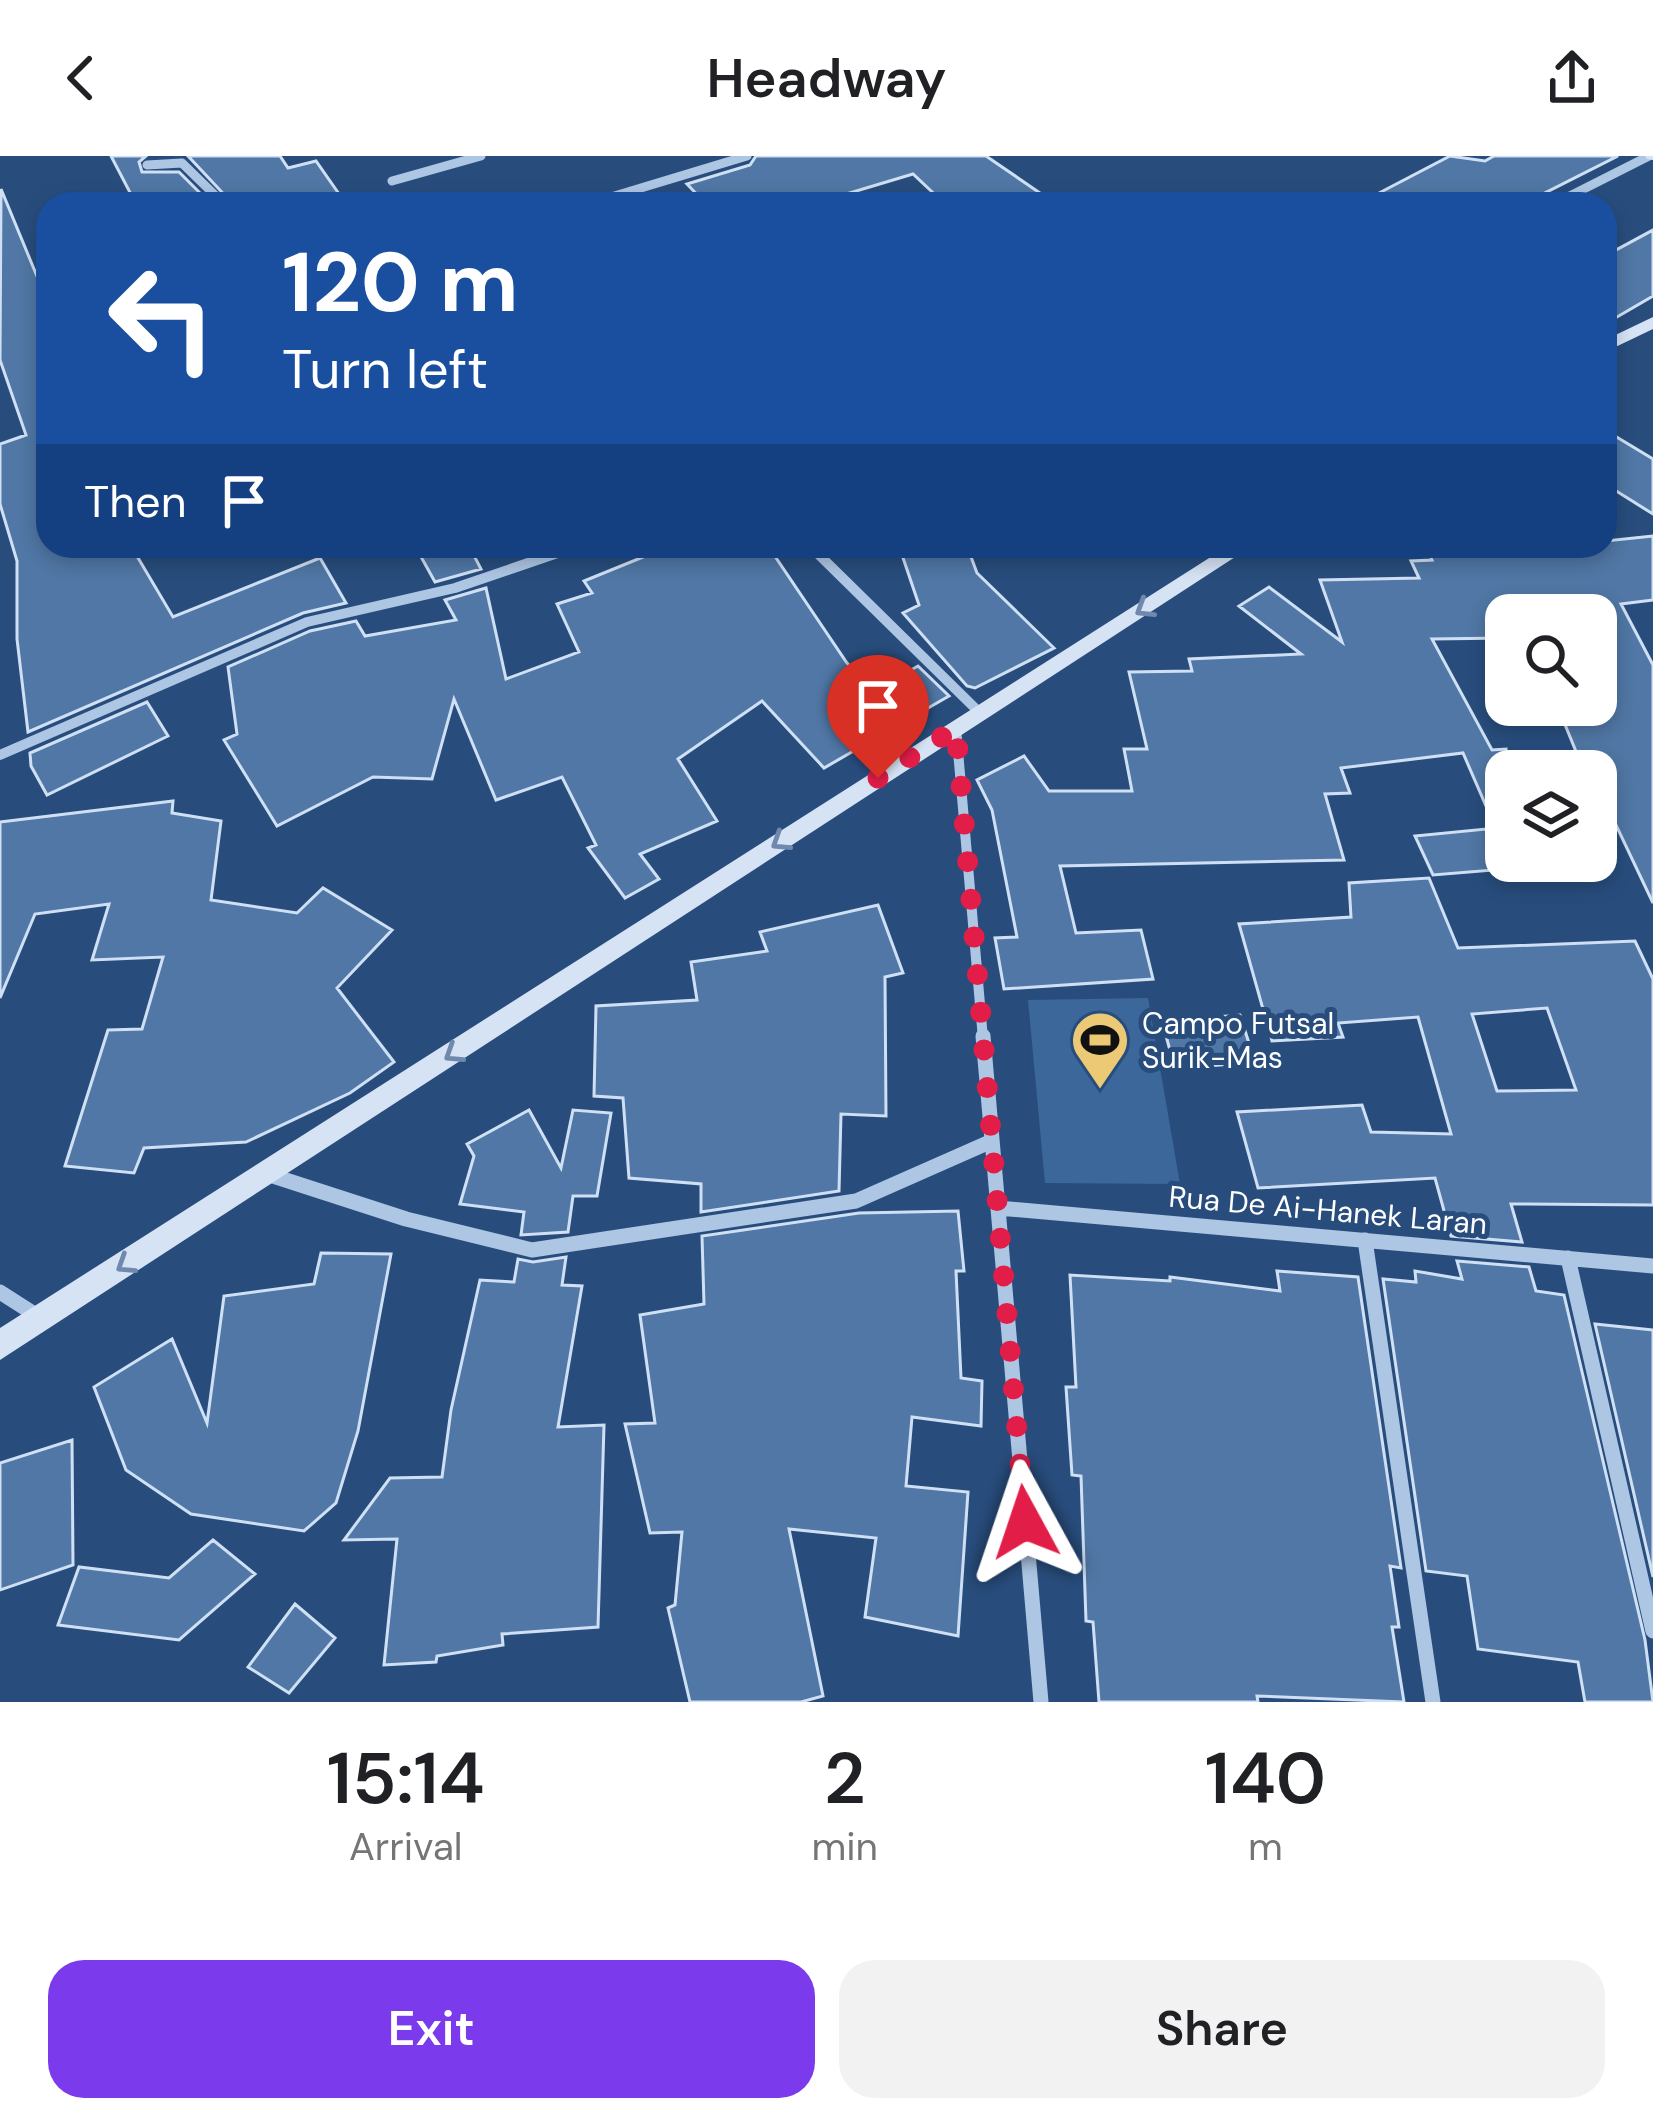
<!DOCTYPE html>
<style>
body{margin:0;font-family:"DM Sans",sans-serif;background:#f2f2f2;color:#202124;height:100vh;display:flex;flex-direction:column;font-size:45px;white-space:nowrap}
*{box-sizing:border-box;margin:0}
p{font-size:39px;color:#757577}
.icon{flex:none;width:66px;height:66px;fill:none;stroke:currentColor;stroke-width:2;stroke-linecap:round;stroke-linejoin:round}
.map{position:relative;height:1546px;overflow:hidden}
.panel{display:flex;flex-direction:column;background:#fff;flex:1}
.panel>*{flex:none}
.hud{position:absolute;left:36px;top:36px;width:1581px;height:366px;border-radius:36px;box-shadow:0 6px 18px #0003;background:#1a4fa0;color:#fff;overflow:hidden}
.buttons{position:absolute;left:1485px;top:438px;display:grid;gap:24px}
.buttons a{display:grid;place-items:center;width:132px;height:132px;border-radius:24px;background:#fff;box-shadow:0 6px 18px #0003;font-size:60px}
.pin{position:absolute;display:grid;place-items:center;width:102px;height:102px;color:#fff;margin:-123px -51px;border-radius:50% 50% 50% 0;rotate:-45deg;box-shadow:0 0 12px #0007}
.pin .icon{rotate:45deg}
.me{position:absolute;width:132px;margin:-66px;rotate:355deg;stroke-linejoin:round;filter:drop-shadow(0 0 9px #0008)}
.turn{display:flex;align-items:center;gap:42px;height:252px;padding:0 48px;font-size:54px}
.turn .icon{width:156px;height:156px;stroke-width:2.5}
.turn b{display:block;font-size:84px;line-height:102px}
.then{display:flex;align-items:center;height:114px;padding:0 48px;background:#0003;gap:24px;font-size:45px}
.eta{display:flex;justify-content:space-evenly;align-items:center;height:204px;text-align:center}
.eta b{font-size:72px;font-weight:600;line-height:84px}
.action{display:flex;gap:24px;margin-top:auto;padding:24px 48px}
.action a{flex:1;height:138px;border-radius:36px;background:#7c3aed;color:#fff;font-size:48px;font-weight:600;line-height:138px;text-align:center}
.action a+a{background:#f2f2f2;color:#202124}
header{display:flex;justify-content:space-between;align-items:center;height:156px;padding:0 48px;background:#fff;font-size:54px;font-weight:600}
.map>svg:first-child{display:block}
</style>
<header><svg class="icon" aria-label="back" viewBox="0 0 24 24"><path d="M15 5l-7 7 7 7"/></svg>Headway<svg class="icon" aria-label="share" viewBox="0 0 24 24"><path d="M12 15V3M7 8l5-5 5 5M5 13v7h14v-7"/></svg></header>
<div class="map">
<svg width="1653" height="1546" viewBox="0 0 1653 1546">
<rect width="100%" height="100%" fill="#284d7d"/>
<path fill="#3c679a" d="M1148 842 1180 1028 1045 1027 1028 844Z"/>
<path fill="#5077a5" stroke="#d0e0f4" stroke-width="3" fill-rule="evenodd" d="M111 0H146L139 6 142 16H179L211 48H136Z
M188 0H280L288 12 316 5 346 48H233Z
M756 0H986L1056 48H945L913 18 813 48H706L687 28 750 9Z
M1450 0 1485 5 1494 0H1618L1523 48H1358Z
M1 33 48 147V390H131L173 461 320 402 346 447 303 457 28 576 17 483V405L0 348V288L26 279 0 204Z
M1653 74V140L1605 168V100Z
M1605 274 1653 303V358L1605 328Z
M1653 380V444L1621 448 1653 509V747L1596 627V615H1584L1557 549H1596V459H1506V482L1432 483 1492 594 1506 593V696L1463 597 1341 612 1350 637 1325 638 1344 704 1060 710 1076 777 1141 774 1153 823 1004 833 995 782 1017 781 992 654 977 624 1024 600 1049 635H1132L1124 593H1147L1129 516 1192 515 1189 503 1301 498 1239 450 1269 431 1342 486 1320 424 1419 422 1411 405 1432 404 1426 390 1519 394 1605 390V385Z
M415 390H469L481 413 435 426Z
M670 390H768L847 507 873 535 918 510 949 540 824 612 762 545 678 603 717 665 640 698 659 723 625 742 588 692 596 689 562 621 496 644 454 543 432 623 373 621 277 670 224 584 237 578 228 511 310 475 356 465 365 480 456 464 445 444 486 432 506 523 579 496 557 448 592 437 584 425Z
M899 390H967L977 417 1054 492 975 532 967 530 903 457 919 449Z
M147 546 168 580 47 639 31 610 30 597Z
M173 645 172 657 221 665 211 744 297 757 323 732 392 774 337 832 394 906 350 937 246 986 144 992 134 1017 65 1010 108 874 142 873 163 801 92 804 109 748 35 758 0 842V666Z
M1486 673 1506 713 1433 719 1415 680Z
M1429 722 1458 792 1635 785 1653 823V1049L1511 1048 1522 1086 1451 1080 1435 1022 1258 1032 1237 956 1362 949 1371 976 1451 978 1418 861 1338 867 1343 881 1272 885 1239 768 1351 761 1349 727ZM1547 852 1576 934 1497 935 1472 858Z
M878 749 903 817 885 821 886 960 841 958 839 1035 701 1056V1028L629 1022 623 942 594 940 596 850 697 844 691 806 767 795 760 776Z
M1240 859 1255 906 1175 913 1162 865Z
M529 954 561 1012 573 954 611 957 597 1040H573L568 1076 521 1079 524 1056 460 1048 474 1000 467 988Z
M958 1055 964 1115H956L961 1222 982 1225 981 1270 912 1261 906 1330 968 1336 958 1480 865 1461 876 1382 789 1373 823 1540 801 1546H690L668 1452 675 1449 682 1376 650 1377 625 1268 655 1267 640 1159 704 1148 702 1080 859 1057Z
M321 1097 391 1098 358 1275 336 1347 304 1375 191 1358 126 1314 94 1231 172 1183 207 1267 224 1140 314 1128Z
M566 1101 562 1129 582 1130 558 1271 604 1269 598 1471 502 1478 503 1489 437 1500 436 1506 384 1509 397 1383 344 1384 390 1322 442 1321 451 1254 480 1124 514 1126 518 1103 533 1106Z
M1457 1105 1529 1111 1536 1135 1564 1139 1645 1484 1653 1546H1585L1578 1506 1478 1493 1467 1420 1426 1415 1383 1123 1416 1126 1415 1115 1462 1123Z
M1277 1115 1358 1121 1401 1412 1390 1410 1399 1471H1392L1404 1546 1257 1540 1258 1546H1099L1093 1466 1086 1465 1081 1320 1072 1319 1066 1231H1076L1070 1119 1170 1125V1121L1280 1135Z
M1595 1168 1653 1174V1421Z
M72 1284 73 1409 0 1434V1307Z
M213 1384 255 1418 179 1484 58 1469 79 1411 169 1422Z
M295 1448 335 1482 289 1537 248 1511Z"/>
<g fill="none" stroke-linecap="round" stroke-linejoin="round">
<path stroke="#adc6e4" stroke-width="9" d="M147 9 182 7 224 48
M392 25 481 0
M588 48 747 0
M1554 48 1649 0"/>
<path stroke="#adc6e4" stroke-width="10" d="M810 390 980 557
M956 572 983 883
M0 599 307 466 455 432 578 390"/>
<path stroke="#adc6e4" stroke-width="15" d="M983 880 1041 1546
M267 1018 406 1063 532 1094 856 1045 992 985
M998 1052 1653 1110
M1365 1084 1433 1546
M1568 1102 1653 1475
M0 1136 39 1161"/>
<path fill="#d6e3f5" fill-rule="evenodd" d="M1645 0H1653V4L1647 3Z
M1653 161V173L1605 196V184Z
M1228 390H1252L0 1204V1172Z"/>
</g>
<defs><path id="oneway-chevron" d="M-2-3.5L2.5 0L-2 3.5" fill="none" stroke-width="1.6" stroke-linecap="round" stroke-linejoin="round" transform="scale(3)"/></defs>
<g stroke="#6e89ad">
<use href="#oneway-chevron" transform="translate(1144 453) rotate(148)"/>
<use href="#oneway-chevron" transform="translate(780 686) rotate(147)"/>
<use href="#oneway-chevron" transform="translate(453 898) rotate(147)"/>
<use href="#oneway-chevron" transform="translate(125 1109) rotate(147)"/>
</g>
<g fill="none" stroke-linecap="round" stroke-linejoin="round">
<path stroke="#e11d48" stroke-width="21" stroke-dasharray="0 37.8" d="M878 622 956 572 1025 1366"/>
</g>
<defs>
<symbol id="stadium-pin" viewBox="-11 -11 22 30"><path d="M0 17L-7.5 6A9.5 9.5 0 1 1 7.5 6Z" fill="#ecc974" stroke="#284d7d"/><path d="M0-5a6.5 5 0 1 0 0 10a6.5 5 0 1 0 0-10ZM-3.5-1.8h7v3.6h-7Z" fill="#111"/></symbol>
</defs>
<g fill-rule="evenodd">
<use href="#stadium-pin" x="1067" y="851" width="66" height="90"/>
</g>
<g text-anchor="middle" dominant-baseline="central" stroke-width="10" stroke-linejoin="round" paint-order="stroke">
<g font-size="30" fill="#fff" stroke="#284d7d" text-anchor="start">
<text x="1142" y="867">Campo Futsal<tspan x="1142" dy="34">Surik-Mas</tspan></text>
</g>
<g font-size="30" fill="#fff" stroke="#284d7d">
<text transform="translate(1328 1054) rotate(5)">Rua De Ai-Hanek Laran</text>
</g>
</g>
</svg>
<div class="buttons">
<a><svg class="icon" aria-label="search" viewBox="0 0 24 24"><circle cx="10" cy="10" r="6"/><path d="M15 15l6 6"/></svg></a>
<a><svg class="icon" aria-label="layers" viewBox="0 0 24 24"><path d="M12 4l9 5-9 5-9-5zM3 14l9 5 9-5"/></svg></a>
</div>
<div class="pin" style="left:878px;top:622px;background:#d93025"><svg class="icon" aria-label="arrive" viewBox="0 0 24 24"><path d="M6 21V4h12l-3 4 3 4H6"/></svg></div>
<svg class="me" style="left:1025px;top:1366px" viewBox="-20 -20 40 40"><path d="M0-17L14 15 0 8-14 15z" fill="#e11d48" stroke="#fff" stroke-width="4"/></svg>
<div class="hud">
<div class="turn"><svg class="icon" aria-label="left" viewBox="0 0 24 24"><path d="M17 20v-9H6M10 6l-5 5 5 5"/></svg><div><b>120 m</b>Turn left</div></div>
<div class="then">Then<svg class="icon" aria-label="arrive" viewBox="0 0 24 24"><path d="M6 21V4h12l-3 4 3 4H6"/></svg></div>
</div>
</div>
<section class="panel">
<div class="eta">
<div><b>15:14</b><p>Arrival</p></div>
<div><b>2</b><p>min</p></div>
<div><b>140</b><p>m</p></div>
</div>
<div class="action"><a>Exit</a><a>Share</a></div>
</section>
